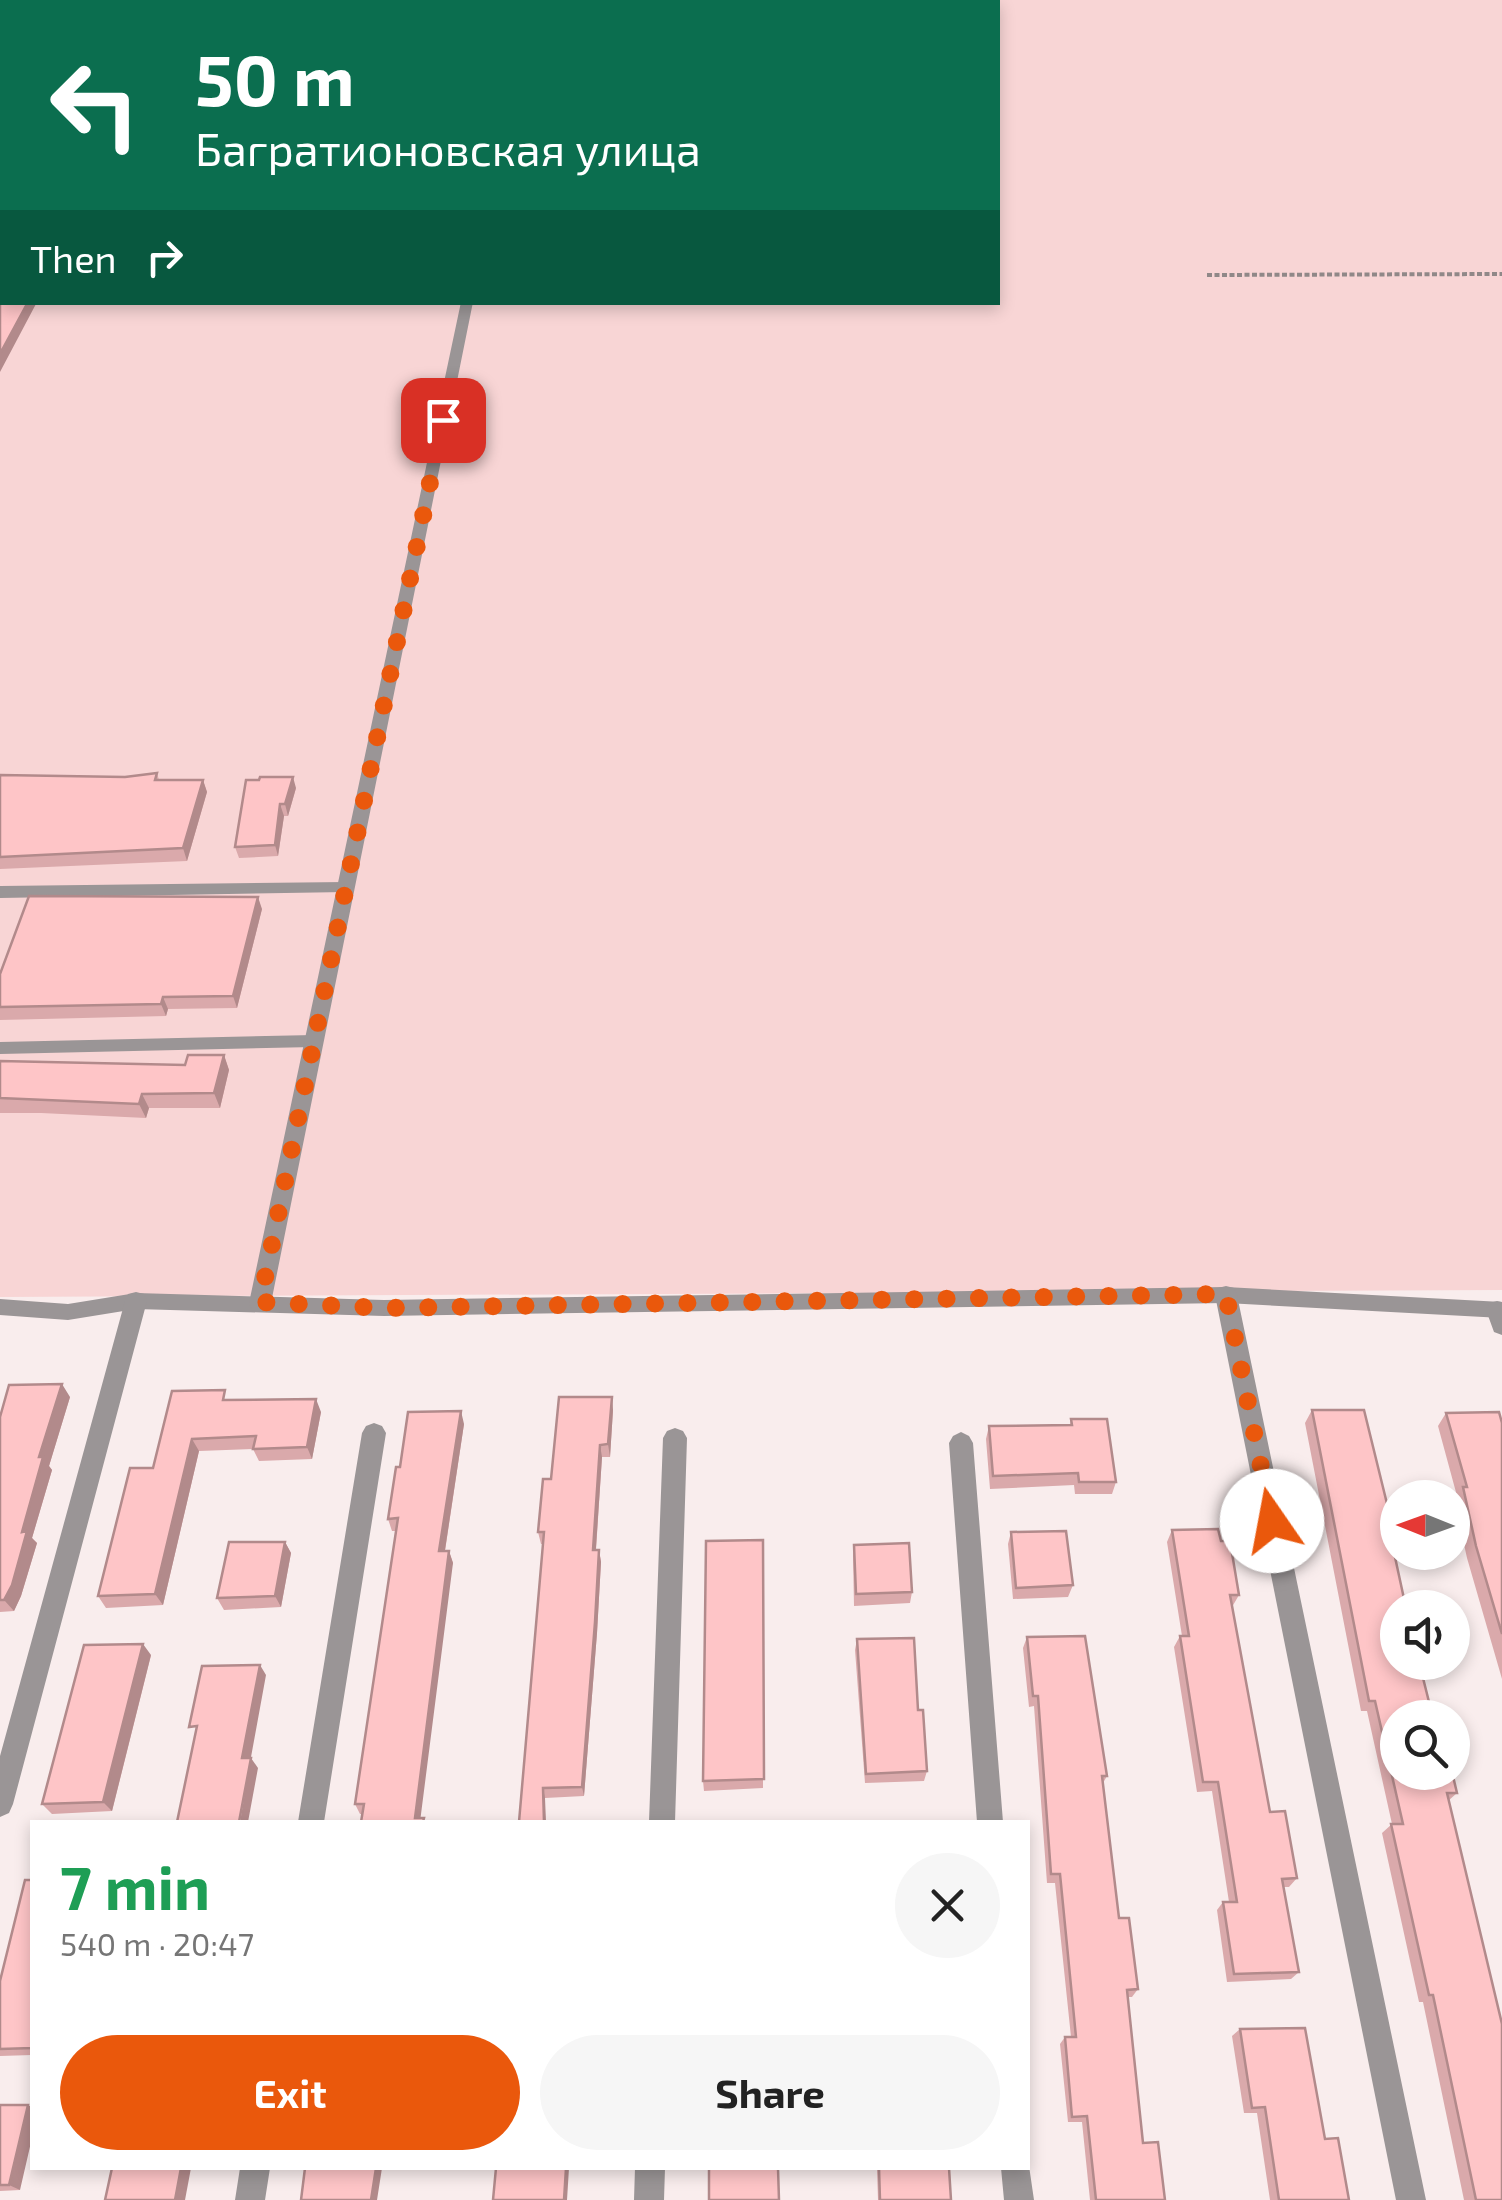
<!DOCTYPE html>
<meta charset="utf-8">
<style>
body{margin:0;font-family:"Exo 2",sans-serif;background:#f6f6f6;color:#222;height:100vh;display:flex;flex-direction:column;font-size:38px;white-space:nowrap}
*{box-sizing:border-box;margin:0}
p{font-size:32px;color:#767676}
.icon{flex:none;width:55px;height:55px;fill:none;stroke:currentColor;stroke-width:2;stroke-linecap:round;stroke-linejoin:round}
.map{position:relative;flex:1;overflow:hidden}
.details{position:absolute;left:30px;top:1820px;width:1000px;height:350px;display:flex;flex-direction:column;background:#fff;border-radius:0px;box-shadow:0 5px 15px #0003}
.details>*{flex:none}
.banner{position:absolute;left:0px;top:0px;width:1000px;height:305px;box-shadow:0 5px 15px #0003;background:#0b6e4f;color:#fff;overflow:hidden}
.needle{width:65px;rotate:271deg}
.controls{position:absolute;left:1380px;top:1480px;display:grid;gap:20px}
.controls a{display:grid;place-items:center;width:90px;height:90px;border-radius:50%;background:#fff;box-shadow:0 5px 15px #0003;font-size:50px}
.pin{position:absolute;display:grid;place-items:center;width:85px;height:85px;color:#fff;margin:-42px;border-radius:20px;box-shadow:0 5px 15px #0006}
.me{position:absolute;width:110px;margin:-55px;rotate:348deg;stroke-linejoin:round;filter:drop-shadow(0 0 8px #0008)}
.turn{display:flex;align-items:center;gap:35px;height:210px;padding:0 30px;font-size:45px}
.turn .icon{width:130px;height:130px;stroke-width:2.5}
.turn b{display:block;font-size:70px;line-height:85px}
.then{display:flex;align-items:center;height:95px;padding:0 30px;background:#0003;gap:20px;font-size:38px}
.round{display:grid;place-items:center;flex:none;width:105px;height:105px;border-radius:52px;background:#f6f6f6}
.head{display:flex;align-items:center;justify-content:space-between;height:170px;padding:0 30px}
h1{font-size:60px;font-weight:700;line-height:75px;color:#1e9e55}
.cta{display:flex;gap:20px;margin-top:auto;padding:20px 30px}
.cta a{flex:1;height:115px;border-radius:60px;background:#ea580c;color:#fff;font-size:40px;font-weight:700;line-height:115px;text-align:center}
.cta a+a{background:#f6f6f6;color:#222}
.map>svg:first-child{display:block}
</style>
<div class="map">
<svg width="1502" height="2200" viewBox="0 0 1502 2200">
<rect width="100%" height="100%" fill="#f9eded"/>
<path fill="#f8d5d5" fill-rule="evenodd" d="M0 0H1502V1290L0 1297ZM2 2H998V302H2Z"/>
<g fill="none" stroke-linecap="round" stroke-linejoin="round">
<path stroke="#908888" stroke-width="4" stroke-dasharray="5 2.5" stroke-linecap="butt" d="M0 0H20
M1207 275 1502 274"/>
<path fill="#9a9596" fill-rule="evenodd" d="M814 0H822V2H814Z
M346 882 354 887 346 892 0 898V886Z
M314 1035 323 1041 314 1047 0 1054V1042Z
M1226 1287 1502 1302V1318L1226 1303 384 1316 136 1309 68 1320 0 1315V1299L68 1304 136 1293 384 1300Z"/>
<path fill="#9a9596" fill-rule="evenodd" d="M524 0H534V2H525Z
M2 238V249L0 250V239Z
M461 302H473L271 1303 268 1310 260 1312 252 1310 249 1303Z
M1226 1286 1234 1288 1237 1295 1426 2200H1396L1215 1295 1218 1288Z
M136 1292 144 1294 147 1301 13 1804 9 1813 0 1817V1756L125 1301 128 1294Z
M1497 1301 1502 1302V1335L1494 1332 1486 1310 1489 1303Z
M374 1423 382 1426 386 1433 324 1822H298L362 1433 366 1426Z
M675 1428 683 1431 687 1438 675 1822H649L663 1438 667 1431Z
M961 1432 969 1436 973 1443 1003 1822H977L949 1443 953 1436Z
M1028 2159 1034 2200H1004L1001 2168H1028Z
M240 2168H270L265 2200H235Z
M635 2168H665L664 2200H634Z"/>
</g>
<path fill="#daa9ab" d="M157 773 159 780H203L207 792 187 861 0 869V775L125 777Z
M296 788 288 816H284L278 856 239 858 235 847Z
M262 909 237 1008 168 1009 166 1016 0 1020V974Z
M224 1055 229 1070 220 1108H149L146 1118 41 1113H0V1061L185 1065Z
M70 1397 49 1466 52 1470 32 1538 37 1543 21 1596 14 1611 0 1612V1417Z
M229 1400 321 1412 312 1459 259 1461 253 1449 199 1451 163 1605 106 1608 98 1596 153 1468Z
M613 1410 610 1457H602L596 1550H599L601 1562 597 1633 584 1796 545 1798 519 1822 543 1544H541L538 1532 551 1479Z
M1312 1410 1391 1520 1388 1525 1398 1718 1457 1793 1448 1801 1502 2200H1464L1423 2002H1419L1382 1833 1392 1824 1367 1711H1361L1305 1423Z
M1446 1413 1502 1423V1679L1467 1558 1454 1499 1457 1496 1438 1426Z
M1071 1419 1116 1482 1112 1494H1075L1074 1485 990 1489 986 1439 989 1426 1070 1425Z
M464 1424 445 1551H449L453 1563 362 1814H360L355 1804 396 1531H392L388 1519 400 1467Z
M1172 1530 1221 1541 1239 1595 1232 1607 1270 1812 1297 1878 1289 1887H1284L1299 1972 1291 1979 1227 1982 1217 1910 1223 1902H1229L1212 1791 1197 1792 1174 1647 1180 1636H1182L1167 1542Z
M1011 1532 1073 1585 1068 1597 1013 1599 1008 1544Z
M763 1540V1788L704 1791 703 1781Z
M285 1542 291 1553 281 1607 224 1610 217 1598Z
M854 1545 912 1592 910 1603 854 1606 853 1556Z
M1027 1637 1107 1776 1103 1783 1119 1918 1138 1989 1132 1997H1127L1143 2143 1165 2200H1090L1082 2122H1068L1060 2044 1065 2037H1071L1055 1883H1047L1034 1706 1029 1707 1023 1648Z
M857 1639 918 1710 927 1771 924 1781 865 1783 855 1650Z
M151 1655 112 1811 52 1814 42 1804Z
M32 1880V2055L0 2056V1981Z
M1240 2029 1325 2139 1349 2200H1270L1257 2113H1244L1232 2036Z
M0 2105 20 2190 0 2191Z
M877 2168H949L951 2200H878Z"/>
<path fill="#b28a8b" d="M28 302H37L0 372V354Z
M293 777 296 788 288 816 285 804Z
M203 780 207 792 187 861 183 848Z
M280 804 284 816 278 856 275 845Z
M258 897 262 909 237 1008 233 996Z
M163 997 168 1009 166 1016 161 1004Z
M224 1055 229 1070 220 1108 214 1093Z
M142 1094 149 1108 146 1118 139 1104Z
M62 1384 70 1397 49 1466 52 1470 32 1538 37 1543 21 1596 14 1611 4 1600 39 1457Z
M612 1397 613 1410 610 1457 608 1444Z
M316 1399 321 1412 312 1459 307 1447Z
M461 1411 464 1424 443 1563 439 1551Z
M192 1439 199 1451 163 1605 155 1594Z
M600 1445 602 1457 595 1562 593 1550Z
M285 1542 291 1553 281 1607 275 1596Z
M599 1550 601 1562 597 1633 584 1796 582 1787Z
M449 1551 453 1563 420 1822 415 1818Z
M143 1644 151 1655 112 1811 103 1802Z
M260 1665 266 1675 249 1768 242 1758Z
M251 1758 258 1768 248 1822H240Z
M543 1788 545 1798 546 1822H544Z
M28 2105 32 2107V2138L20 2190 9 2185Z
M181 2168H191L185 2200H175Z
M376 2168H382L377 2200H371Z
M566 2168H569L567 2200H564Z"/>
<path fill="#fec5c7" stroke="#b28a8b" stroke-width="2.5" d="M2 288V302H28L0 354V293Z
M157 773 155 780H203L183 848 0 857V775L125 777Z
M260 777H293L285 804H280L275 845 235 847 246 780H259Z
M29 896 258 897 233 996 163 997 161 1004 0 1007V974Z
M188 1055H224L214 1093 142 1094 139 1104 0 1098V1061L185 1065Z
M62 1384 39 1457H43L22 1532 27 1531 12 1585 4 1600H0V1417L9 1385Z
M225 1390 223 1400 316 1399 307 1447 253 1449 256 1436 192 1439 155 1594 98 1596 130 1468H153L172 1391Z
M559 1397H612L608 1444 600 1445 593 1550H599L595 1622 582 1787 543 1788 544 1822H519L544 1532H538L543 1479H551Z
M1312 1410H1364L1391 1520H1387L1406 1608H1398V1662H1419L1433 1718H1398V1772H1452L1457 1793H1447L1502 2024V2200H1476L1433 1995H1429L1391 1824H1403L1375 1701H1369Z
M461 1411 439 1551H449L415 1818H424L423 1822H361L364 1804H355L398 1518 388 1519 396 1467H400L408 1412Z
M1499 1412 1502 1423V1634L1476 1546 1463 1487H1467L1446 1413Z
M1071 1419H1107L1116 1482H1079L1078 1473 993 1476 989 1426 1072 1425Z
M1218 1529 1221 1541H1230L1239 1595H1230L1270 1812 1285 1811 1297 1878 1282 1879 1299 1972 1234 1974 1223 1902H1237L1218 1782H1203L1180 1636H1189L1172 1530Z
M1066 1531 1073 1585 1016 1588 1011 1532Z
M763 1540 764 1779 703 1781 706 1541Z
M229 1542H285L275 1596 217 1598Z
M909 1543 912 1592 856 1594 854 1545Z
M1085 1636 1107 1776H1102L1119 1918H1129L1138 1989 1127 1990 1143 2143 1158 2142 1165 2200H1096L1087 2116 1072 2117 1065 2037H1076L1060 1874H1051L1038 1696H1033L1027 1637Z
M914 1638 918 1710H923L927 1771 866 1774 857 1639Z
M143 1644 103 1802 42 1804 84 1645Z
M260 1665 242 1758H251L239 1822H177L197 1726 189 1727 202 1666Z
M25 1880H32V2048L0 2049V1981Z
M1305 2028 1325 2139 1338 2138 1349 2200H1279L1265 2107 1252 2108 1240 2029Z
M0 2105H28L9 2185H0Z
M112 2168H181L175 2200H105Z
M305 2168H376L371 2200H301Z
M496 2168H566L564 2200H493Z
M709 2168H778L779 2200H709Z
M879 2168H949L951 2200H880Z"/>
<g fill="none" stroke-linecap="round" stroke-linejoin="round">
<path stroke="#ea580c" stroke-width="18" stroke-dasharray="0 32.4" d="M443 420 260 1302 384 1308 1226 1294 1272 1521"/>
</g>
</svg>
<div class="controls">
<a><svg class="needle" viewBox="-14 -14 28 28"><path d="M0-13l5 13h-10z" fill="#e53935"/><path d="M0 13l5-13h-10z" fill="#767676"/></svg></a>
<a><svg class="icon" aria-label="sound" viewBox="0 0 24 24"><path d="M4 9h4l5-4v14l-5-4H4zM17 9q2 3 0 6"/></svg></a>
<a><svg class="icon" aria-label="search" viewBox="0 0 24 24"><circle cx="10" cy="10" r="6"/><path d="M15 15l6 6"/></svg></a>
</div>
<div class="pin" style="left:443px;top:420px;background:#d93025"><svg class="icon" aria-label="arrive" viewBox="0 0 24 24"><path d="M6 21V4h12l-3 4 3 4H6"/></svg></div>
<svg class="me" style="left:1272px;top:1521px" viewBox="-20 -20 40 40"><circle r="19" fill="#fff"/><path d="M0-13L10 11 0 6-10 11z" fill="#ea580c"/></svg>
<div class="banner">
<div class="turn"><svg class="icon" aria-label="left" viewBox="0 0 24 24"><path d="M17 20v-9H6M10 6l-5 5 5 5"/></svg><div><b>50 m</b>Багратионовская улица</div></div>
<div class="then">Then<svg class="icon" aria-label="right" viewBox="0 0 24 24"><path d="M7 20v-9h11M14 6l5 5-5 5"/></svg></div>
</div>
<section class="details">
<div class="head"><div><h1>7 min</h1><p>540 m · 20:47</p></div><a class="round"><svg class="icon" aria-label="close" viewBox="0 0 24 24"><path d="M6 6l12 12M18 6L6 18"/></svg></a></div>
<div class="cta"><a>Exit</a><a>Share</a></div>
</section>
</div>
